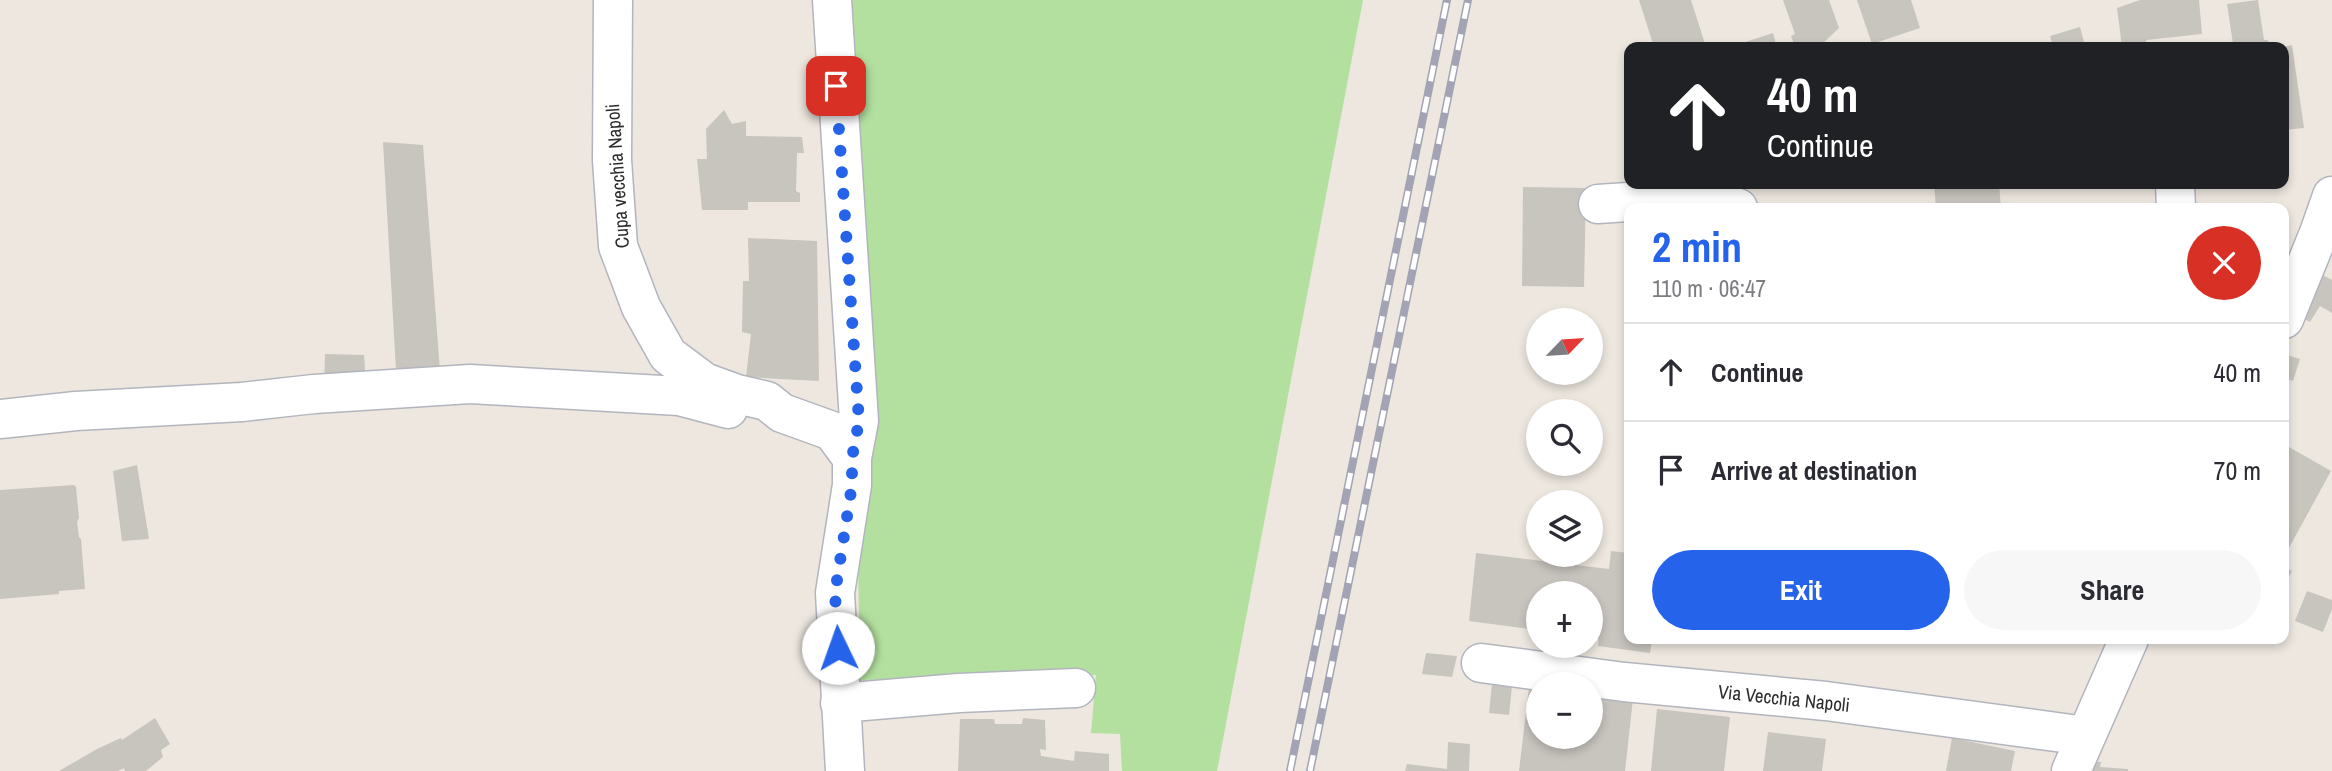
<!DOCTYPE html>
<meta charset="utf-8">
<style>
body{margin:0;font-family:"Archivo Narrow",sans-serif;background:#f7f7f7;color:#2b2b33;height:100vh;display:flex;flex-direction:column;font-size:26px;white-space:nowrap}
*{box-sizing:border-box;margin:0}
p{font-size:23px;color:#7c7c81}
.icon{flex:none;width:38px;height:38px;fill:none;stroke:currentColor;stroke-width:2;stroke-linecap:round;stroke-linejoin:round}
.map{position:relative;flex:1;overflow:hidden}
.side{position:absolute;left:1624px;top:203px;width:665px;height:441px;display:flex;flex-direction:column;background:#fff;border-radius:14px;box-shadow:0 4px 10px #0003}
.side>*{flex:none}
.banner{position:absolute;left:1624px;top:42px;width:665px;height:147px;border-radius:14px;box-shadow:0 4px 10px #0003;background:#202124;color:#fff;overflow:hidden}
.needle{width:46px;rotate:65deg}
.buttons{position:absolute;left:1526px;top:308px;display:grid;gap:14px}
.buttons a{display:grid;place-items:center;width:77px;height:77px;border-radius:50%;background:#fff;box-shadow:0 4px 10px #0003;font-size:35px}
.pin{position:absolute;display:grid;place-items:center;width:60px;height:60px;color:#fff;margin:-30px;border-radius:14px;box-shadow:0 4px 10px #0006}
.me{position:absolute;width:77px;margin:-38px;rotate:357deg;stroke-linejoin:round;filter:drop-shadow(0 0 5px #0008)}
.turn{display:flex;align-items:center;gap:24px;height:147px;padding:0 28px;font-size:32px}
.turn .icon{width:91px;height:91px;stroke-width:2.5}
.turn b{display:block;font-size:49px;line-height:60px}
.round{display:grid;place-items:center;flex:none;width:74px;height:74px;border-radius:37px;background:#f7f7f7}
.summary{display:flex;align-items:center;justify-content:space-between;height:119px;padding:0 28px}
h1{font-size:42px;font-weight:700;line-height:52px;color:#2563eb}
.primary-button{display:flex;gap:14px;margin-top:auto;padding:14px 28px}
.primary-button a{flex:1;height:80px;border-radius:42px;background:#2563eb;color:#fff;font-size:28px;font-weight:700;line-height:80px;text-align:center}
.primary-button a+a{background:#f7f7f7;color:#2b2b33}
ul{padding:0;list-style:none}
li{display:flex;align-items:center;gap:21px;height:98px;padding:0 28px;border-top:2px solid #e1e1e2}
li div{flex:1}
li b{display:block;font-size:26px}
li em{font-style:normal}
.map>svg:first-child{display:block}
</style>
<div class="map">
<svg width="2332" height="771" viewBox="0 0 2332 771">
<rect width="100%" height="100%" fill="#ede7df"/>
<path fill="#b3e09f" d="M844 0H1363L1217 771H1122L1120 734 1091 733 1096 675 860 680 858 560 875 440Z"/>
<path fill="#c8c4be" d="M1639 0H1691L1706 47H1654Z
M1783 0H1829L1839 28 1820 46 1795 47 1791 36 1795 34Z
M1857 0H1911L1920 28 1872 44Z
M2140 0H2199L2202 34 2146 40 2148 47H2122L2117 8Z
M2258 0 2264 40H2268L2269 47H2225L2233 44 2227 4Z
M2080 27 2084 42 2066 47H2053L2050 36Z
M1773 33 1777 47H1730Z
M2292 45 2304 128 2284 130V47Z
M724 110 732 124 746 121V136L802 137 804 153H797L796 191 800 193V202H748V210H702L697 159H707L706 129Z
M383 142 423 145 440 371 396 370Z
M1934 184H1999L2001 208H1936Z
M1523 187 1586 188 1584 287 1522 286Z
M748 238 817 241 819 381 746 377 751 334 742 332 743 281H749Z
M2319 273 2332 280V313L2320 306 2310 322 2300 316Z
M325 354 364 355 366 385 324 386Z
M2287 355 2300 359 2293 381 2284 378V365Z
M2284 444 2331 471 2284 557Z
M137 465 149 539 122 541 113 471Z
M74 485 76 487 79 518 77 522 79 537 81 539 85 589 59 591V594L0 599V490Z
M1611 551 1629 553V639H1652L1650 653 1598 646 1599 639 1591 638V593H1538V630L1469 621 1476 553 1609 569Z
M2284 567 2292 571 2284 587Z
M2307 591 2332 600V609L2323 632 2295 621Z
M1426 653 1457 656 1452 677 1422 674Z
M1493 674 1513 676 1509 715 1489 713Z
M1529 687 1538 688V737H1591V694L1633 699 1625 771H1519Z
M1657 709 1730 717 1724 771H1651Z
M155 718 170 744 161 750 163 757 146 771H125L124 768 118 771H59L97 749 121 738 122 740Z
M1023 718 1045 720 1046 750 1040 749 1041 756 1074 761 1075 751 1109 754V771H958L960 719H994L995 724H1022Z
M1768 732 1826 739 1822 771H1763Z
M1952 738 2015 751 2011 771H1946Z
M1448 742 1470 744 1469 771H1405L1407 764 1447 769Z
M2084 761 2101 762 2100 767 2128 769V771H2083Z"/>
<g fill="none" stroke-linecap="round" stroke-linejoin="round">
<defs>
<path id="minor" d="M613 0 612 160 618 246 641 307 668 355 704 382 737 394 767 401 782 413 832 431 852 458V485L835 593 845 771
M832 0 859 421 852 458
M2175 184 2176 208
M1598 204 1702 197 1738 208
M2284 319 2319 233 2332 196
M0 419 76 411 242 402 314 394 470 384 679 396 728 409
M1481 663 1624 682 1826 701 2086 736
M840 703 959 693 1076 688
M2071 771 2129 639"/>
</defs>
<use href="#minor" stroke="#b2b5be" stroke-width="41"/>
<use href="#minor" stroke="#fff" stroke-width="38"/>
<defs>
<path id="rail" d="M1290 771 1447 0
M1310 771 1468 0"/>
</defs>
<use href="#rail" stroke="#a2a4b5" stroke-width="8"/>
<use href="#rail" stroke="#fff" stroke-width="5" stroke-dasharray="16" stroke-linecap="butt"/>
</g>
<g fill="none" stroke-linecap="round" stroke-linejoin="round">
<path stroke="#2563eb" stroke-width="12" stroke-dasharray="0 21.6" d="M836 86 859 421 852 458V485L835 593 838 648"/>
</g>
<g text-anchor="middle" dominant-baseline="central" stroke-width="7" stroke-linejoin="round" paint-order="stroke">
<g font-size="19" fill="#2c2c2c" stroke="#fff">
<text transform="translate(617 176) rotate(-94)">Cupa vecchia Napoli</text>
<text transform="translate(1784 698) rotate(6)">Via Vecchia Napoli</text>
</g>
</g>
</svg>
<div class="buttons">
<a><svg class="needle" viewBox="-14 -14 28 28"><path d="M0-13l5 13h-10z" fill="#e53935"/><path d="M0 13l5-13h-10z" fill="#7c7c81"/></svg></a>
<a><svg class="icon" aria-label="search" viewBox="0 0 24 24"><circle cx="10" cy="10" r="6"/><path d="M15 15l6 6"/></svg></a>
<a><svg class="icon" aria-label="layers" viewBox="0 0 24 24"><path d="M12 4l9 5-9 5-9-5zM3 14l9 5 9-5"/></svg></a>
<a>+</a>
<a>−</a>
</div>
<div class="pin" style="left:836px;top:86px;background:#d93025"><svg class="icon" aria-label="arrive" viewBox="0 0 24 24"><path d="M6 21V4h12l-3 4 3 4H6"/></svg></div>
<svg class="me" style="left:838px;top:648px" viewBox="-20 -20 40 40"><circle r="19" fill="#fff"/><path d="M0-13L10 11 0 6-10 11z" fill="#2563eb"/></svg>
<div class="banner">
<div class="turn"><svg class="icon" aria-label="ahead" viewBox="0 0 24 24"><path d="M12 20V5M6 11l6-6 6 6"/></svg><div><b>40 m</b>Continue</div></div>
</div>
<section class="side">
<div class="summary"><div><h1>2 min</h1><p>110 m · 06:47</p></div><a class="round" style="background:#d93025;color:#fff"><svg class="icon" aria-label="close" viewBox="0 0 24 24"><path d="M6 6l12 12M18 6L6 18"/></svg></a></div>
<ul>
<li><svg class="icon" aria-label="ahead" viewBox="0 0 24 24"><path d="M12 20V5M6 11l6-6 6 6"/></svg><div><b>Continue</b></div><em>40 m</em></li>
<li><svg class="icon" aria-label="arrive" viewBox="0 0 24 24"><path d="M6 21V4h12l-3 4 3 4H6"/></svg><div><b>Arrive at destination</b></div><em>70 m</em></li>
</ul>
<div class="primary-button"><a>Exit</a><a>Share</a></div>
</section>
</div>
